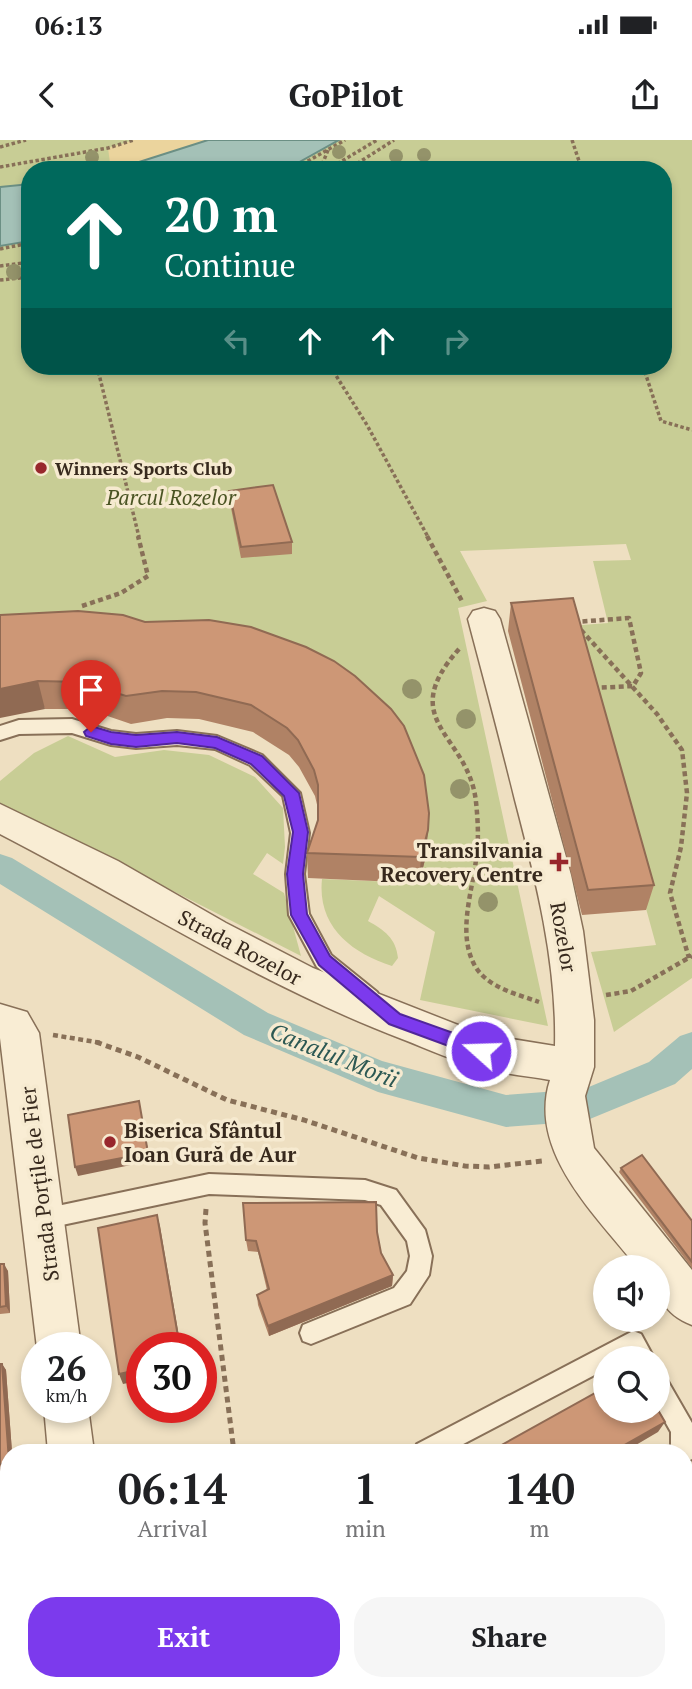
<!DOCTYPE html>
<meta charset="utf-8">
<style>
body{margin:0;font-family:"PT Serif",serif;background:#f6f6f6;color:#202124;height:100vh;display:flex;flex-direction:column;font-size:26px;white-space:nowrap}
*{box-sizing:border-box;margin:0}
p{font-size:23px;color:#757577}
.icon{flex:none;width:38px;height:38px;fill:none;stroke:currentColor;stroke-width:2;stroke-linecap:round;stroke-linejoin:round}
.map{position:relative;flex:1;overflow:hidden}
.details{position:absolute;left:0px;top:1304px;width:693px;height:247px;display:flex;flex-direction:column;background:#fff;border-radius:28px 28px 0 0;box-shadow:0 4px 10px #0003}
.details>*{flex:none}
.hud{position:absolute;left:21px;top:21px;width:651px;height:214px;border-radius:28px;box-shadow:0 4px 10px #0003;background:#00695c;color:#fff;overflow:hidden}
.buttons{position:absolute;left:593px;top:1115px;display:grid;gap:14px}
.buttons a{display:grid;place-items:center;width:77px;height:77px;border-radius:50%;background:#fff;box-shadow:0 4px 10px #0003;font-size:35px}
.speed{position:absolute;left:21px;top:1192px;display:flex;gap:14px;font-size:35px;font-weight:700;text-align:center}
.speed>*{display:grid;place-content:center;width:91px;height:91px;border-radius:50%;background:#fff;box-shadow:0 4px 10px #0003;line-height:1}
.speed small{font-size:18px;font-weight:400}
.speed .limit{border:10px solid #d22;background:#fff;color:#111}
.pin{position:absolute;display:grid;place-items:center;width:60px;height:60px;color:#fff;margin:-72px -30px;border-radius:50% 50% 50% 0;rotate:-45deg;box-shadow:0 0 7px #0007}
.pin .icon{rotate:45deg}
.me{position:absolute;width:77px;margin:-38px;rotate:290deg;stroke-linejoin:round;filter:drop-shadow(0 0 5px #0008)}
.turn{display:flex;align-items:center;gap:24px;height:147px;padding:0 28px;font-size:32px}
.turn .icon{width:91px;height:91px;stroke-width:2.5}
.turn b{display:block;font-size:49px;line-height:60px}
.lanes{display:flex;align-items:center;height:66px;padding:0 28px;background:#0003;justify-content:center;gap:35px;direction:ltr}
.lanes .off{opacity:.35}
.eta{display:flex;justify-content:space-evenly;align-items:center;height:119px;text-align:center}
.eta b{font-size:42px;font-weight:700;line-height:49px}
.primary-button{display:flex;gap:14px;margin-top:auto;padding:14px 28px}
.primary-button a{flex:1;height:80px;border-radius:28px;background:#7c3aed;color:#fff;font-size:28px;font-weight:700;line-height:80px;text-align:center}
.primary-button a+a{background:#f6f6f6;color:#202124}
.status{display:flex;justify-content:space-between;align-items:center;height:49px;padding:0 35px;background:#fff;direction:ltr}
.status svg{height:19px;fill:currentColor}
header{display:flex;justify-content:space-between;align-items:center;height:91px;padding:0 28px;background:#fff;font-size:32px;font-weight:700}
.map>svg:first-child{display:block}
</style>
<div class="status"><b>06:13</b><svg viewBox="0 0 49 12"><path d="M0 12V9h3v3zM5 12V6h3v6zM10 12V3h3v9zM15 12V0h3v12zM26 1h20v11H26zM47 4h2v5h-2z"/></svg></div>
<header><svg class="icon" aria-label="back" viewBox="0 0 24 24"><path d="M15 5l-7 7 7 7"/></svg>GoPilot<svg class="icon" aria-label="share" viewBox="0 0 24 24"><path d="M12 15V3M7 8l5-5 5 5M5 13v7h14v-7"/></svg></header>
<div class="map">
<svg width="692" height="1549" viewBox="0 0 692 1549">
<rect width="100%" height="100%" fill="#eedfc1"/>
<path fill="#c8cd95" d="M0 0H208L114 30H30V44L0 47Z
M339 0H692V838L614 892 591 812 656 805 569 486 608 483 593 421 631 420 626 404 460 411 487 461 458 468 548 886 420 860 435 792 379 756 368 781C384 790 396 798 398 818L392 826C351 813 317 786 322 739L419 743C431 699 424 683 415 640L0 492V106L30 101V226H663V30H285Z
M68 596 115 617 164 610 209 615 255 637 283 668 285 707 283 724 267 713 253 734 284 753 301 816 0 663V641L34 613Z"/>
<path fill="#ebd49d" d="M134 0H208L171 14 111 30 108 8Z"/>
<path fill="#a4c1b7" stroke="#6b8f84" stroke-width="2" d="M208 0H339L285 30H114Z
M30 44V101L0 106V47Z"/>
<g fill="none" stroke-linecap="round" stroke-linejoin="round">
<path fill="#a4c1b7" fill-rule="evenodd" d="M0 714 12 718 268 873 382 921 506 955 584 949 649 922 680 896 692 892V929L675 944 585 981 506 987 378 952 244 895 0 744Z"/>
<defs>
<path id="lane" d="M72 579 111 591 136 594 177 591 217 596 262 615 300 653 309 693 304 734 309 774 331 815 377 852 380 858 377 864 370 867 363 864 317 827 289 775 286 734 291 693 283 656 250 625 215 609 177 605 136 608 111 605 72 593 19 594 0 600V586L19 580Z
M209 1034 365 1040 396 1050 425 1090 432 1116 429 1135 410 1164 311 1204 303 1201 300 1193 303 1185 394 1148 407 1131 410 1116 407 1101 381 1065 365 1060 209 1054 43 1089 35 1086 32 1079 35 1072 43 1069Z
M633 1191 641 1194 654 1218H606V1229L448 1312H413L417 1304Z
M658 1234 666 1238 692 1283V1319L684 1323V1312H671V1292L658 1269Z
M684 1354 692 1355V1379L684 1378Z
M490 1542H516L518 1549H492Z"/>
<path id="street" d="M484 468 495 471 500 479 571 735 583 791 594 880V927L585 956 594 1008 692 1130V1185C662 1173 658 1157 658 1127H637C597 1076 527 1012 550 940 528 936 504 934 482 928 455 922 428 909 402 899 260 845 134 763 0 694V664L118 721 226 783 313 828 481 894 555 906C557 823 536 740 515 660 500 599 484 539 468 479L473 471Z
M0 864 27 872 39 893 81 1208H37L0 898Z
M44 1267H88L94 1312H48Z
M76 1542H126L127 1549H77Z"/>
</defs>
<use href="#lane" stroke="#887058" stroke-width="4"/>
<use href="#street" stroke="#887058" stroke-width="3"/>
<path stroke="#887058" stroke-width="3.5" stroke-dasharray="3.5 2.5" stroke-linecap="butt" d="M572 0 582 30
M0 7 26 0
M0 27 108 8 134 0
M292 30 345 0
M320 30 328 10
M327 30 377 0
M347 30 394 0
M0 109 30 103
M0 126 30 122
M0 140 30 137
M97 226 139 397
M330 226 367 285 428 397
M643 226 661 281 692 290"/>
<path stroke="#887058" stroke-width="4.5" stroke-dasharray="5 3.5" stroke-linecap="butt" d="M427 396 463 463
M82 466 121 453 148 436 138 396
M574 482 629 478 641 533 633 546 594 548
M581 490 657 574 682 610 687 653 681 707 670 753 689 818
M459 509C394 582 469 594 476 662 478 681 479 701 476 720 472 753 457 794 475 826 488 848 517 854 539 862
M606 855 631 851 692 816
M53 895 102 903"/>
<path stroke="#887058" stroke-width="5" stroke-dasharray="6 4.5" stroke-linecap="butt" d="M96 902 138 917 227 960 304 980 418 1018 465 1026 489 1027 542 1021
M206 1069 205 1083 234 1312
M271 1542 273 1549"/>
<use href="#lane" fill="#f9edd4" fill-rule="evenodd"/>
<use href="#street" fill="#f9edd4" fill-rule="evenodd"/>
</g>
<g fill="#94936a">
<circle cx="339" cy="12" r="7"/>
<circle cx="424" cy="15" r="7"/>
<circle cx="396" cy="16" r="7"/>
<circle cx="92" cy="17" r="7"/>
<circle cx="14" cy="132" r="8"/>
<circle cx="412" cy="549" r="10"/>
<circle cx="466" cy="579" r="10"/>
<circle cx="460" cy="649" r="10"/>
<circle cx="488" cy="762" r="10"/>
</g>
<path fill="#b08265" d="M229 351 292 402V414L241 418 230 363Z
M511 463 654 745 646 770 582 775 508 491Z
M0 475 145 482 209 480 426 716 419 743 308 738 307 713 318 680V669L315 656 299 627 289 615 253 592 199 579 167 578 131 584 87 569H45Z
M621 1028 692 1081V1128L619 1032Z
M377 1092 381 1113 393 1135 392 1146 269 1196 258 1165 257 1155 267 1150 258 1112 248 1111 246 1100Z
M0 1124 8 1131 10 1173 0 1174Z
M0 1224H2L6 1230 12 1312H9V1329L0 1331Z"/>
<path fill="#906a53" d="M38 541 45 569 0 578V549Z
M428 690 426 716 419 743 421 717Z
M139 961 150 1021 78 1036 75 1027Z
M157 1075 160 1086 181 1208H180Z
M4 1124 8 1131 10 1173 6 1166Z
M393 1135 392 1146 269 1196 268 1186Z
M2 1224 6 1230 12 1312H9V1321Z
M142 1229V1240L123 1244 119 1234Z
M665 1282 658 1292 624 1312H612Z
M40 1542H43L44 1549H40Z"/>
<path fill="#cd9776" stroke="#906a53" stroke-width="2" d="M273 345 292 402 241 407 229 351Z
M573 458 654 745 588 750 511 463Z
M78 471 123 475 145 482 209 480 251 487 306 507 334 521 355 536 391 569 404 586 424 635 429 673 428 690 421 717 307 713 318 680V645L314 630 298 600 287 588 251 565 196 552 162 551 126 556 81 542 38 541 0 549V475Z
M139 961 148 1013 75 1027 68 975Z
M642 1015 692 1081V1122L621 1028Z
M376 1062 377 1092 381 1113 393 1135 268 1186 257 1155 269 1149 256 1101 246 1100 243 1063Z
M157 1075 180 1208H142V1229L119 1234 98 1088Z
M0 1124H4L6 1166 0 1167Z
M0 1224H2L9 1321V1323L0 1324Z
M606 1247V1270H658L665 1282 612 1312H489Z
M9 1426V1542H40V1549H0V1428Z"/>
<path fill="#7c3aed" stroke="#51269a" stroke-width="2" d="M91 586 111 592 136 595 177 592 217 597 262 616 299 653 308 692 303 734 307 774 330 816 400 874 487 905 489 911 487 916 481 918 389 884 319 825 291 775 287 734 293 692 284 656 251 624 215 608 177 603 136 607 111 604 86 596 84 592Z"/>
<g fill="#98272c" stroke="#f6ead0" stroke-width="2.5">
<circle cx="41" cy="328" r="7"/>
<path d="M555.5 711.5h7v7h7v7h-7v7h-7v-7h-7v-7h7z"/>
<circle cx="110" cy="1002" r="7"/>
</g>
<g text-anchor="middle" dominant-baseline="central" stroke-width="7" stroke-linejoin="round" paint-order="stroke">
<g font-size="18" font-weight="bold" fill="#37291d" stroke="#f6ead0" text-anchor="start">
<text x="55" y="328">Winners Sports Club</text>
</g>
<g font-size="21" font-style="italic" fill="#4a5423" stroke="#f6ead0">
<text x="171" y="357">Parcul Rozelor</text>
</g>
<g font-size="21" font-weight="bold" fill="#37291d" stroke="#f6ead0" text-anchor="end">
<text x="543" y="710">Transilvania<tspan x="543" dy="24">Recovery Centre</tspan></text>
<text x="124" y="990" text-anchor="start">Biserica Sfântul<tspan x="124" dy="24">Ioan Gură de Aur</tspan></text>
</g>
<g font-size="21" fill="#37291d" stroke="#f6ead0">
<text transform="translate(564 797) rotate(80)">Rozelor</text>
<text transform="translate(240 807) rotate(28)">Strada Rozelor</text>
<text transform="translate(39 1044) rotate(-97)">Strada Porțile de Fier</text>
</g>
<g font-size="23" font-style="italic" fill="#2c5853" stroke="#f6ead0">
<text transform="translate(334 915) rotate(22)">Canalul Morii</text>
</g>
</g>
</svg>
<div class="buttons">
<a><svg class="icon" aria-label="sound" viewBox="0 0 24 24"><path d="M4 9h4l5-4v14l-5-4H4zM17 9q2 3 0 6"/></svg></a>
<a><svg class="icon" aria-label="search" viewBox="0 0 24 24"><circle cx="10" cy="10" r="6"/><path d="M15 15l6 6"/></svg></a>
</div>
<div class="speed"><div>26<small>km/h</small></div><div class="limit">30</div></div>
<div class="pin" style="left:91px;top:592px;background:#d93025"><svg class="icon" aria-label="arrive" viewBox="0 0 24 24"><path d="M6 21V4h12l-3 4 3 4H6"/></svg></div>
<svg class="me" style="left:481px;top:911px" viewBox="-20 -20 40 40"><circle r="17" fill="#7c3aed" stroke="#fff" stroke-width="3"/><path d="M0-11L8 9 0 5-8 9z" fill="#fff"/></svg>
<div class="hud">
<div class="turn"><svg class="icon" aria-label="ahead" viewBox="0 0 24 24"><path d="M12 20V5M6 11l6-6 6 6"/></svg><div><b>20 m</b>Continue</div></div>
<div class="lanes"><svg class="icon off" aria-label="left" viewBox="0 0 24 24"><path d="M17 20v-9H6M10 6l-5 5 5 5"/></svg><svg class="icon" aria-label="ahead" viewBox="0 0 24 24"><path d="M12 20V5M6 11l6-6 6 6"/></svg><svg class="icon" aria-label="ahead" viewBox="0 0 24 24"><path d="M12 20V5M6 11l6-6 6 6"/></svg><svg class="icon off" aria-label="right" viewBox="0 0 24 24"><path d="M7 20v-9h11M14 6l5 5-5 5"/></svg></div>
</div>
<section class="details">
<div class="eta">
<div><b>06:14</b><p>Arrival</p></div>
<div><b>1</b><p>min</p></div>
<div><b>140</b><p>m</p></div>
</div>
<div class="primary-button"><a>Exit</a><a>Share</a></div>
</section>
</div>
